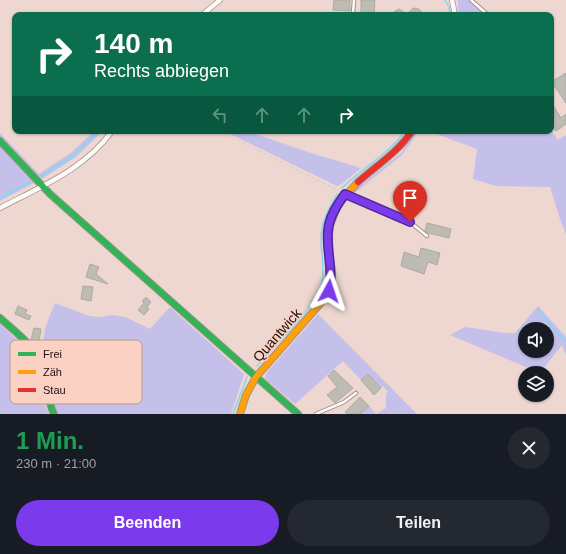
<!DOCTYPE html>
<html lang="de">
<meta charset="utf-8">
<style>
body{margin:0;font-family:Helvetica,sans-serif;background:#242831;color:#f1f3f6;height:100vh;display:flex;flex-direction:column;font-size:15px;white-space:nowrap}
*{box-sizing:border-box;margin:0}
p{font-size:13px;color:#9ea1a6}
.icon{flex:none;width:22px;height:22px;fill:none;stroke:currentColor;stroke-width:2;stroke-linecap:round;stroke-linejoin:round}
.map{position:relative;height:414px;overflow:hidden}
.side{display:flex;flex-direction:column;background:#171b24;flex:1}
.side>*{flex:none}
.top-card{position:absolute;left:12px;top:12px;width:542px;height:122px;border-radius:8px;box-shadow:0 1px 3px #0004;background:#0b6e4f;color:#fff;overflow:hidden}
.buttons{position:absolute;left:518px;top:322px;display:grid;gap:8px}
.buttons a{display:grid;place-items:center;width:36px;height:36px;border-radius:50%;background:#171b24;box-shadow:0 1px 3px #0004;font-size:20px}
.pin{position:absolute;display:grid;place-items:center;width:34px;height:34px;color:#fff;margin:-41px -17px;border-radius:50% 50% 50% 0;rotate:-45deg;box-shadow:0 0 4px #0007}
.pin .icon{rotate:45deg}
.me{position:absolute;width:44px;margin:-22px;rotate:5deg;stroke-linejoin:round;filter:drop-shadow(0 0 3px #0008)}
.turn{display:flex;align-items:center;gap:14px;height:84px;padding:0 16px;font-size:18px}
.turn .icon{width:52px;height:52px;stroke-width:2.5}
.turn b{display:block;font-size:28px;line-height:34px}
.lanes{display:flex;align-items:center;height:38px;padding:0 16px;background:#0003;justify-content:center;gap:20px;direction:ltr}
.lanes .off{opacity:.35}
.round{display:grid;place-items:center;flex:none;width:42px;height:42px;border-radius:21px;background:#242831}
.head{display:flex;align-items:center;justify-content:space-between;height:68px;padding:0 16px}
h1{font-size:24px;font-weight:800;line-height:30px;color:#1e9e55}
.primary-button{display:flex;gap:8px;margin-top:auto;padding:8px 16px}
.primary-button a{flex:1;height:46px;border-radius:24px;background:#7c3aed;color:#fff;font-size:16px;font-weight:800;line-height:46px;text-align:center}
.primary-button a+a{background:#242831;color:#f1f3f6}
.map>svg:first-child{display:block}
</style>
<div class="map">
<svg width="566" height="414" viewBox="0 0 566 414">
<rect width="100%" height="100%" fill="#edd7d0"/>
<path fill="#c5c0e9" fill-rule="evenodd" d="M458 0H469L486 15H458Z
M551 130 558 140 566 135V234L561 222 550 187 496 186 473 179 477 149 429 131H539L540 133Z
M94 131H103L76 157 40 180 0 138V133L39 174 72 152Z
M224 131H247L311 153 361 168 343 183 337 186Z
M416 131H419L402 155 352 195 350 194 401 153Z
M0 145 34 180V183L0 201Z
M55 303 89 316 100 317 113 315 125 317 150 329 170 307 244 374 231 414H58L51 399 40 352 44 350C41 333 49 318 55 303Z
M538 306 566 337V355L562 345 540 373 450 335 465 327 505 333H515ZM525 329H547V351H525Z
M318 314 417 414H360L369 406 376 414 386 408V394L388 392 383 386 381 388 368 374 361 380 343 361 295 404 265 379V376L269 370Z
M0 324 29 351 35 361 46 408 49 414H0Z"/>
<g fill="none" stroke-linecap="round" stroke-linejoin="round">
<path stroke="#83d7ed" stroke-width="1.5" d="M445 0 449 7 450 15
M41 176 74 155 99 131
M342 188C362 168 388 155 405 131
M0 198 30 182
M538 310 566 342
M257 366C272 348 319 303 322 282 325 268 321 253 321 239 321 222 329 208 337 194
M233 414 247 377"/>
</g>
<path fill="#bebbb4" stroke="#adaaa2" d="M334 0H350V11L333 10Z
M361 0H375L374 15 361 14Z
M413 8 419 9 424 15H391L395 11 399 9 407 14Z
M566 73V103L554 85 553 81Z
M551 102 561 118 566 114V124L556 131 551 125Z
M427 223 451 229 449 238 428 233 425 231Z
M421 248 440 253 437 265 428 262 424 274 401 266 404 252 419 257Z
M90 264 99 267 96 274 108 284 86 277Z
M83 286 93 287 91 301 81 299Z
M146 297 151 302 147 307 149 309 144 315 138 310 144 303 142 301Z
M18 306 27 310 25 314 31 316 29 320 15 314Z
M34 328 41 329 39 342 31 340Z
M334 370 353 388 335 403 327 395 337 387 328 376Z
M368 374 381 388 374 395 361 380Z
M360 397 369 406 360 414H347L345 412Z"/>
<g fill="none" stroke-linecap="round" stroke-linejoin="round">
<defs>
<path id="lane" d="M471 0 488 15
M353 13 354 0
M551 83V84
M347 194 410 222 427 236
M316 414 344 402 356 393"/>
<path id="street" d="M452 0 455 15
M202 15 220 0
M0 208C40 187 85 169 112 131"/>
<path id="fast" d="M0 141 50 194 298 414
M0 318C14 331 33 344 40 362 46 379 46 398 54 414"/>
<path id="slow" d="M240 414 246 395 256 377 325 298 330 278 329 235 330 225 339 203 358 182"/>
<path id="jam" d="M358 182C377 165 398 152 412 131"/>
</defs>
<use href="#lane" stroke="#a2928c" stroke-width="4.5"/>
<use href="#street" stroke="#a2928c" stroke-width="6"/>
<use href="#fast" stroke="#a2928c" stroke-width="8"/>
<use href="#slow" stroke="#a2928c" stroke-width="8"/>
<use href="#jam" stroke="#a2928c" stroke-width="8"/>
<path stroke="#d6cfcd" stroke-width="1" stroke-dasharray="4 2" stroke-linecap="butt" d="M220 131 341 192"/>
<use href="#lane" stroke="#fcf9f8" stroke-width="2.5"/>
<use href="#street" stroke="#fcf9f8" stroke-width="4.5"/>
<use href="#fast" stroke="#30b455" stroke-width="6"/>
<use href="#slow" stroke="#ff9f0a" stroke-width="6"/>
<use href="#jam" stroke="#e5322d" stroke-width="6"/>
</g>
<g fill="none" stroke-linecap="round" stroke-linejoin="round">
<defs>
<path id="route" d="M329 291C334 271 326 251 328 231 329 217 337 205 345 194L410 222"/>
</defs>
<use href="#route" stroke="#51269a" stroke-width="10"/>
<use href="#route" stroke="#7c3aed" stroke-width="7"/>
</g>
<g text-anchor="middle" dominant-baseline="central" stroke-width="3" stroke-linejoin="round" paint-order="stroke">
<g font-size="14" fill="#1e100c" stroke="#fad1c3">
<text transform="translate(277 335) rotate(-49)">Quantwick</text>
</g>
</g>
<rect x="10" y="340" width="132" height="64" rx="6" fill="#fad1c3" stroke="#b8978c" stroke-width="1"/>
<rect x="18" y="352" width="18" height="4" fill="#30b455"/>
<rect x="18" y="370" width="18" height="4" fill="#ff9f0a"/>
<rect x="18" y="388" width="18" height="4" fill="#e5322d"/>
<g font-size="11" fill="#1e100c">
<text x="43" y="358">Frei</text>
<text x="43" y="376">Zäh</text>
<text x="43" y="394">Stau</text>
</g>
</svg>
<div class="buttons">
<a><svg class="icon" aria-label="sound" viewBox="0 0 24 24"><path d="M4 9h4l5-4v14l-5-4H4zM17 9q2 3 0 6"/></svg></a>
<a><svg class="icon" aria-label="layers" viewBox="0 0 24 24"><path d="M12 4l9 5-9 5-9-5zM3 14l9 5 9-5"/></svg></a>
</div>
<div class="pin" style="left:410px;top:222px;background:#d93025"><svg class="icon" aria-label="arrive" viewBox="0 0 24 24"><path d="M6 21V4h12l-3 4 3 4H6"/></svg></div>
<svg class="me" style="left:329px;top:291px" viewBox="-20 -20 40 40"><path d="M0-17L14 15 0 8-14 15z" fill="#7c3aed" stroke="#fff" stroke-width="4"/></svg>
<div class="top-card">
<div class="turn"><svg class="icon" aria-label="right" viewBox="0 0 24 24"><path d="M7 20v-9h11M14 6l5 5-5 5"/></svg><div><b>140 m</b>Rechts abbiegen</div></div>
<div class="lanes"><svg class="icon off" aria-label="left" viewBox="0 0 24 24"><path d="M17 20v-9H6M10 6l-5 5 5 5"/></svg><svg class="icon off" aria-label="ahead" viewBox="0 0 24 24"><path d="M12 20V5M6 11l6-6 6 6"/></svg><svg class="icon off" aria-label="ahead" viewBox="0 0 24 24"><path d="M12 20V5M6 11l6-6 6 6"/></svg><svg class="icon" aria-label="right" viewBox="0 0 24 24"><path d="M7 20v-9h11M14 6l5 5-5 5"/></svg></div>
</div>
</div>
<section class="side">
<div class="head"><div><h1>1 Min.</h1><p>230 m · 21:00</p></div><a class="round"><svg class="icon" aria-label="close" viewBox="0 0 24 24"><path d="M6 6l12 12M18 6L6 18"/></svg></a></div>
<div class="primary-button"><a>Beenden</a><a>Teilen</a></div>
</section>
